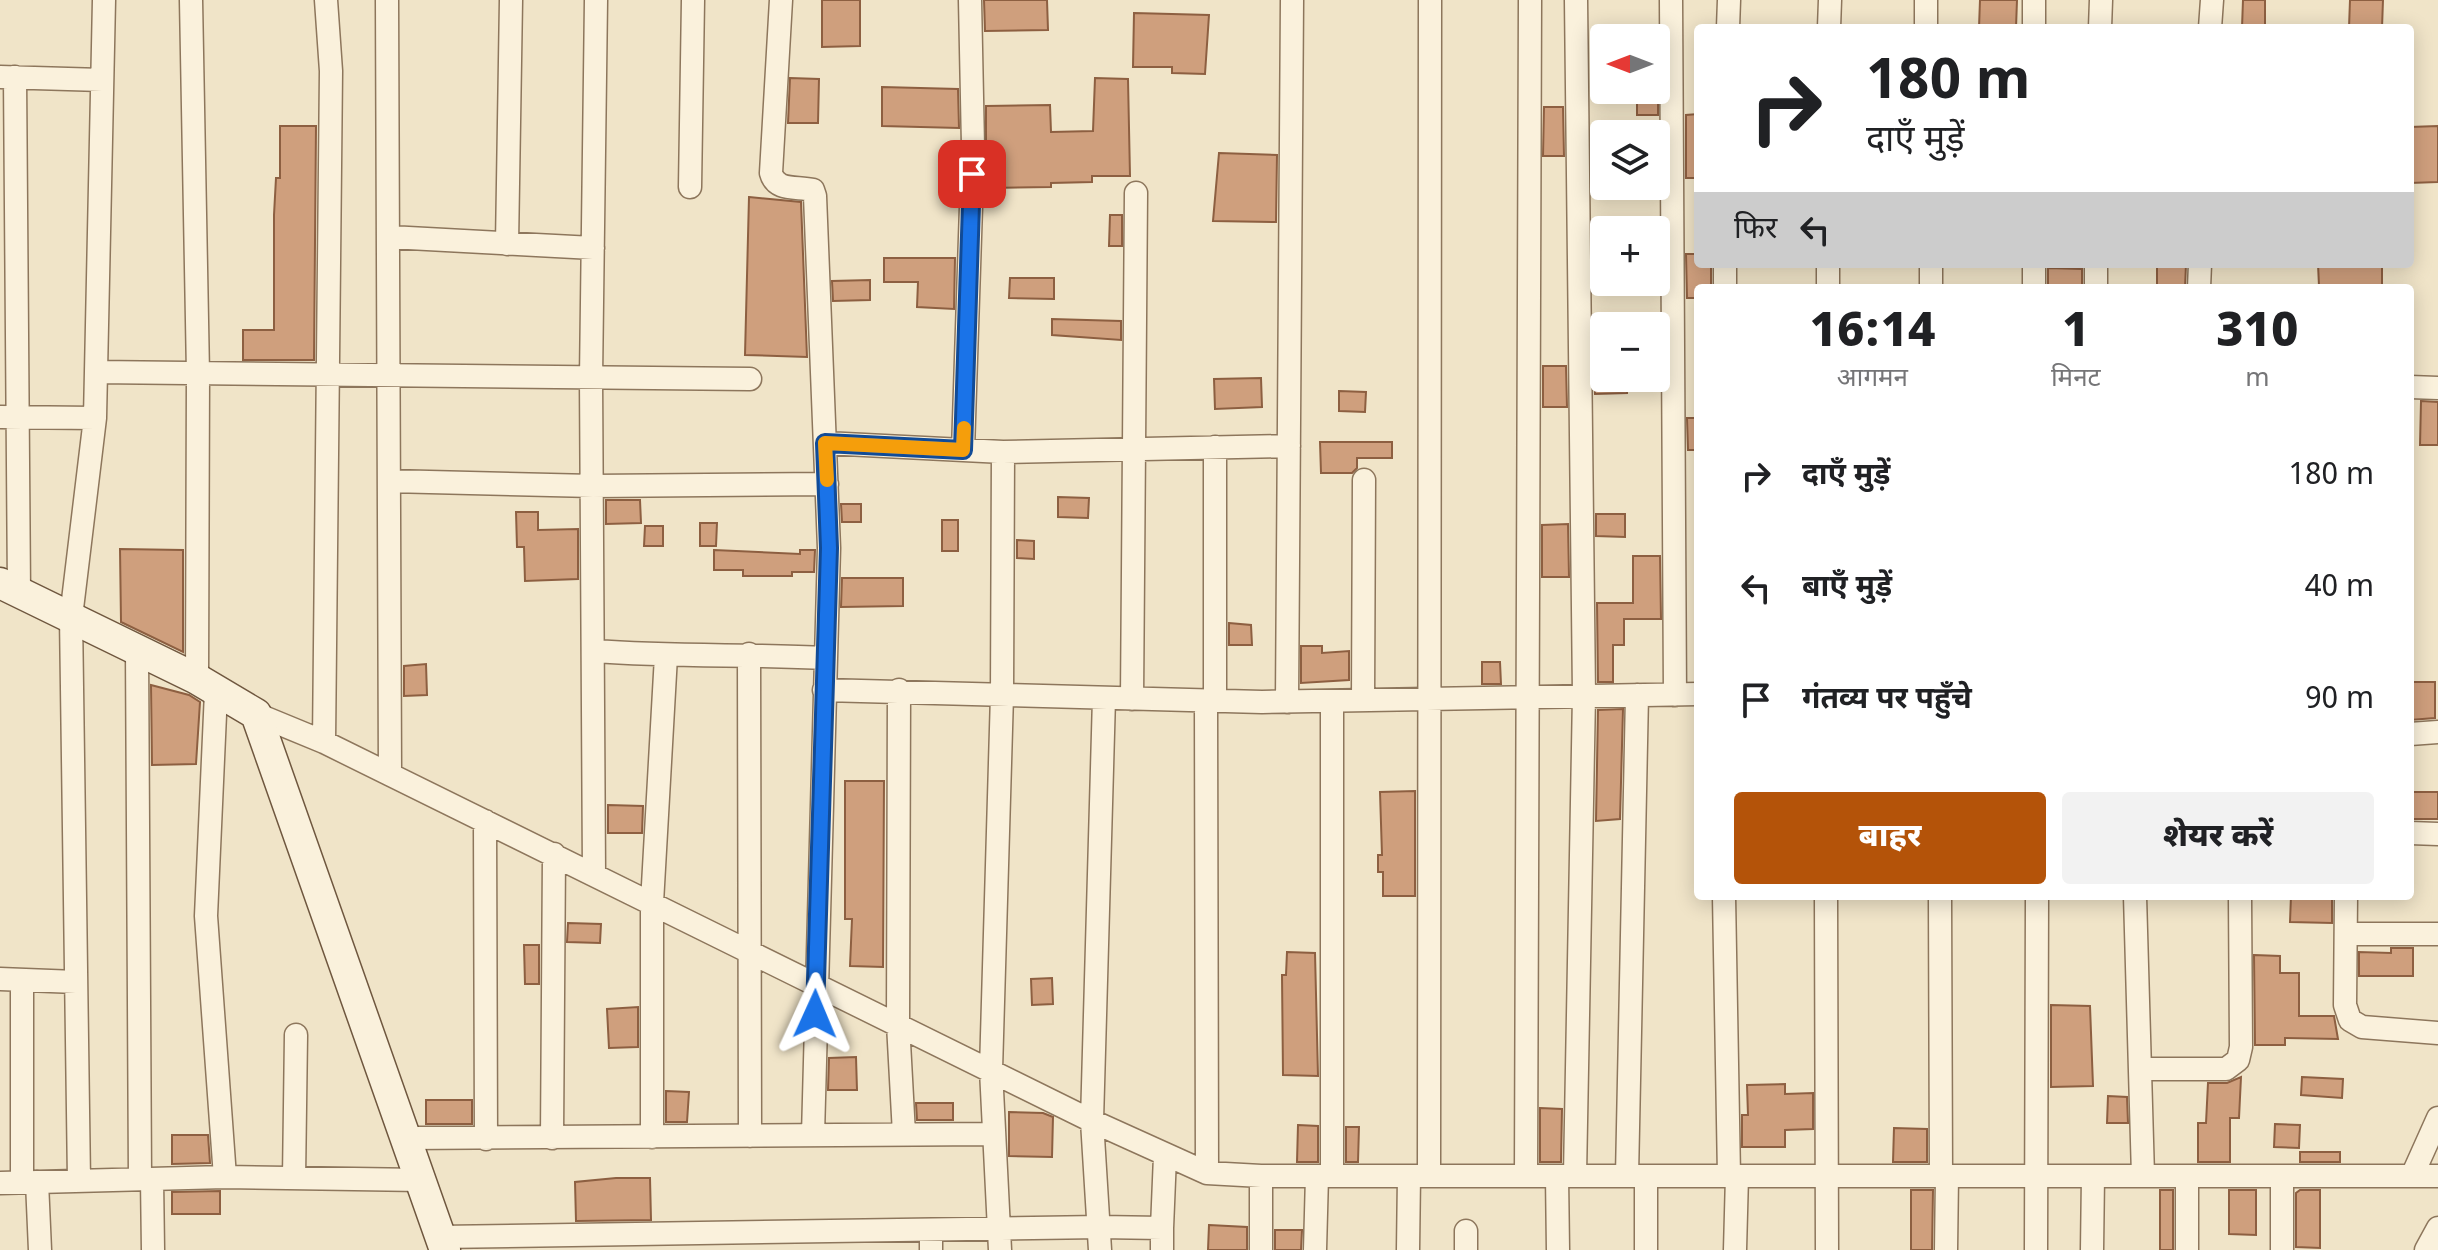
<!DOCTYPE html>
<html lang="hi">
<meta charset="utf-8">
<style>
body{margin:0;font-family:Georgia,"Noto Sans Devanagari",serif;background:#f2f2f2;color:#202124;height:100vh;display:flex;flex-direction:column;font-size:30px;white-space:nowrap}
*{box-sizing:border-box;margin:0}
p{font-size:26px;color:#757577}
.icon{flex:none;width:44px;height:44px;fill:none;stroke:currentColor;stroke-width:2;stroke-linecap:round;stroke-linejoin:round}
.map{position:relative;flex:1;overflow:hidden}
.details{position:absolute;left:1694px;top:284px;width:720px;height:616px;display:flex;flex-direction:column;background:#fff;border-radius:8px;box-shadow:0 4px 20px #0003}
.details>*{flex:none}
.top-card{position:absolute;left:1694px;top:24px;width:720px;height:244px;border-radius:8px;box-shadow:0 4px 20px #0003;background:#fff;color:#202124;overflow:hidden}
.needle{width:52px;rotate:270deg}
.controls{position:absolute;left:1590px;top:24px;display:grid;gap:16px}
.controls a{display:grid;place-items:center;width:80px;height:80px;border-radius:8px;background:#fff;box-shadow:0 4px 20px #0003;font-size:40px}
.pin{position:absolute;display:grid;place-items:center;width:68px;height:68px;color:#fff;margin:-34px;border-radius:16px;box-shadow:0 4px 12px #0006}
.me{position:absolute;width:88px;margin:-44px;rotate:1deg;stroke-linejoin:round;filter:drop-shadow(0 0 6px #0008)}
.turn{display:flex;align-items:center;gap:28px;height:168px;padding:0 40px;font-size:36px}
.turn .icon{width:104px;height:104px;stroke-width:2.5}
.turn b{display:block;font-size:56px;line-height:68px}
.then{display:flex;align-items:center;height:76px;padding:0 40px;background:#0003;gap:16px;font-size:30px}
.eta{display:flex;justify-content:space-evenly;align-items:center;height:136px;text-align:center}
.eta b{font-size:48px;font-weight:800;line-height:56px}
.button{display:flex;gap:16px;margin-top:auto;padding:16px 40px}
.button a{flex:1;height:92px;border-radius:8px;background:#b45309;color:#fff;font-size:32px;font-weight:800;line-height:92px;text-align:center}
.button a+a{background:#f2f2f2;color:#202124}
ul{padding:0;list-style:none}
li{display:flex;align-items:center;gap:24px;height:112px;padding:0 40px}
li div{flex:1}
li b{display:block;font-size:30px}
li em{font-style:normal}
.map>svg:first-child{display:block}
</style>
<div class="map">
<svg width="2438" height="1250" viewBox="0 0 2438 1250">
<rect width="100%" height="100%" fill="#f0e4c8"/>
<path fill="#cf9f7d" stroke="#8d5f41" stroke-width="2" d="M822 0H860V46L822 47Z
M984 0H1047L1048 30 985 31Z
M1980 0H2017L2016 28H1979Z
M2243 0H2265V28H2242Z
M2350 0H2383L2382 28H2349Z
M1134 13 1209 15 1205 74 1172 73V67H1133Z
M790 78 819 79 818 123H788Z
M1095 78 1128 79 1130 176H1092V182L1051 183V187L986 188V106L1050 105 1051 132 1093 131Z
M882 87 958 89 959 128 882 126Z
M1637 95H1658V115H1637Z
M1544 107H1563L1564 156H1543Z
M1698 114V178H1686V115Z
M280 126H316L314 360H243V330H274V215L276 178H280Z
M2438 126V182L2410 183V127Z
M1219 153 1277 155 1276 222 1213 221Z
M749 197 801 202 807 357 745 355Z
M1110 215H1122V246H1109Z
M1686 254H1698V264H1711V288H1698V298H1687Z
M884 258H955L954 309 917 307 918 282H884Z
M2157 264H2186L2185 288H2157Z
M2318 264H2382V285L2319 286Z
M2048 268 2082 269V288H2048Z
M1010 278H1054V299L1009 298Z
M870 280V300L833 301 832 281Z
M1052 319 1121 321V340L1052 335Z
M1543 366H1566L1567 407H1543Z
M1594 366H1604V378H1627V393L1595 394Z
M1261 378 1262 407 1215 409 1214 379Z
M1339 391 1366 392 1365 412 1339 411Z
M2421 401 2438 402V445H2420Z
M1687 418H1698V450H1688Z
M1320 442H1392V458H1357V468L1352 473H1321Z
M1058 497 1089 498 1088 518 1058 517Z
M606 500H640L641 523 606 524Z
M841 504H861V522H842Z
M516 512H538V530L578 529V579L525 581 524 547H517Z
M1596 514H1625V537L1596 536Z
M942 520H958V551H942Z
M700 523H717L716 546H700Z
M1568 524 1569 577H1542V525Z
M645 526H663V546H644Z
M1017 540 1034 541V559L1017 558Z
M120 549 183 550V652L121 622Z
M714 550 800 554V550H815L814 572H792V576H743V570H714Z
M1633 556H1660L1661 619H1624V645H1613V682H1598L1597 603H1633Z
M842 578H903V606L841 607Z
M1229 623 1251 625 1252 645H1229Z
M1301 646H1322V653L1349 651V680L1301 683Z
M1482 662H1500L1501 684H1482Z
M426 664 427 695 404 696V666Z
M2410 682H2435V718L2410 720Z
M151 685 189 695 200 702 196 764 152 765Z
M1623 709 1620 819 1596 821 1598 710Z
M845 781H884L883 967 850 966 852 919H845Z
M1415 791V896H1383V872H1378V855H1382L1380 792Z
M2410 792H2438V819H2410Z
M608 805 643 806 642 833H608Z
M2291 896H2332V923L2290 922Z
M568 923 601 924 600 943 567 942Z
M524 945H539V984H525Z
M2391 948H2413V976H2359V952L2391 953Z
M1287 952 1315 953 1318 1076 1283 1075 1282 975H1286Z
M2254 955 2280 956V973H2299V1016H2334L2338 1039 2285 1038V1045H2255Z
M1052 978 1053 1004 1032 1005 1031 979Z
M2051 1005 2090 1006 2093 1086 2051 1087Z
M638 1007V1047L609 1048 607 1009Z
M856 1057 857 1090H828L829 1058Z
M2241 1077 2239 1118H2230V1162H2198V1123H2206L2208 1083H2227Z
M2302 1077 2343 1079 2342 1098 2301 1095Z
M1785 1084V1094L1813 1093V1129L1785 1130V1147H1742V1115H1748L1747 1085Z
M666 1091 689 1092 687 1122H666Z
M2108 1096 2127 1097 2128 1123H2107Z
M426 1100H472V1124H426Z
M916 1103H953V1120H917Z
M1540 1108 1562 1109 1561 1162H1540Z
M1009 1112 1043 1113 1053 1117 1052 1157 1009 1156Z
M2275 1124 2300 1125 2299 1148 2274 1147Z
M1298 1125 1318 1126V1162H1297Z
M1346 1127H1359L1358 1162H1346Z
M1894 1128 1927 1129V1162H1893Z
M172 1135H208L210 1163 172 1164Z
M2300 1152H2340V1162H2300Z
M616 1178H650L651 1220 576 1221 575 1182Z
M1911 1190H1933L1932 1250H1911Z
M2160 1190H2173V1250H2160Z
M2229 1190H2256V1235L2229 1234Z
M2300 1190H2320V1248L2296 1247V1193Z
M220 1191V1214H172V1192Z
M1209 1225 1247 1227V1250H1208Z
M1275 1230H1302L1301 1250H1275Z"/>
<g fill="none" stroke-linecap="round" stroke-linejoin="round">
<defs>
<path id="street" d="M191 0 198 374 197 679
M387 0 390 774
M781 0 771 173C776 192 797 186 813 190L815 196 829 548 813 1135
M1671 0 1675 695
M1926 0V28
M1728 28 1729 0
M1829 28 1830 0
M2034 28V0
M2100 28 2101 0
M2210 28 2212 0
M0 77 102 80
M15 77 19 592
M690 187 693 0
M390 237 593 248
M507 244 511 0
M1931 264V288
M1725 288V264
M1828 288V264
M2034 288V264
M2096 288V264
M2199 288 2200 264
M96 372 750 379
M2410 387 2438 388
M0 417 95 418
M825 443 1003 452 1289 446
M1215 447V701
M963 450 973 146 970 0
M389 481 593 486 827 484
M137 650 140 1179
M595 651C672 657 748 654 826 658
M749 654 750 1136
M824 690 1262 702 1698 694
M899 690 898 1024 904 1134
M216 692 206 916 225 1177
M1132 699 1136 193
M1363 700 1364 480
M1206 701 1207 1173
M1332 701V1176
M1287 702 1292 0
M256 714 324 742 1092 1121 1207 1173 1261 1176H2438
M2410 734 2438 732
M324 742 331 71 326 0
M485 821 486 1139
M2410 833 2438 834
M594 874 591 378 596 0
M1724 896 1729 1176
M1826 896 1827 1250
M1940 896 1941 1176
M2135 896 2143 1176
M2346 896 2345 1005 2350 1020 2362 1027 2438 1033
M2346 934H2438
M0 979 76 982
M22 980V1182
M2142 1069H2226L2238 1060 2241 1047 2240 896
M652 1137V903L666 656
M406 1138 991 1134
M552 1138 554 854
M1575 1175 1584 695 1576 0
M1261 1176V1250
M1429 1176 1430 0
M1526 1176 1530 0
M1557 1176 1558 1250
M1627 1176 1637 695
M1646 1176V1250
M2187 1176V1250
M2412 1176 2438 1118
M294 1178 296 1035
M152 1179 153 1250
M79 1181 71 617 95 418 104 0
M37 1182 40 1250
M0 1183 225 1177 421 1180
M1162 1228 1165 1156
M931 1230V1250
M440 1237 1100 1227 1162 1228V1250
M1000 1250 991 1070 1002 695 1003 452
M1100 1250 1092 1121 1104 698
M1315 1250 1317 1176
M1408 1250 1409 1176
M1466 1250V1231
M1735 1250 1737 1176
M1946 1250 1947 1176
M2036 1250 2037 896
M2092 1250 2093 1176
M2282 1250V1176
M2426 1250 2438 1228"/>
<path id="secondary" d="M0 583 197 679 256 714 445 1250"/>
</defs>
<use href="#street" stroke="#8d765c" stroke-width="25"/>
<use href="#secondary" stroke="#6f573f" stroke-width="33"/>
<use href="#street" stroke="#faf1dc" stroke-width="22"/>
<use href="#secondary" stroke="#faf1dc" stroke-width="30"/>
</g>
<g fill="none" stroke-linecap="round" stroke-linejoin="round">
<defs>
<path id="route" d="M815 1014 829 548 825 443 963 450 972 174"/>
</defs>
<use href="#route" stroke="#114b97" stroke-width="20"/>
<use href="#route" stroke="#1a73e8" stroke-width="14"/>
<path stroke="#f59e0b" stroke-width="14" d="M827 480 825 443 963 450 964 428"/>
</g>
</svg>
<div class="controls">
<a><svg class="needle" viewBox="-14 -14 28 28"><path d="M0-13l5 13h-10z" fill="#e53935"/><path d="M0 13l5-13h-10z" fill="#757577"/></svg></a>
<a><svg class="icon" aria-label="layers" viewBox="0 0 24 24"><path d="M12 4l9 5-9 5-9-5zM3 14l9 5 9-5"/></svg></a>
<a>+</a>
<a>−</a>
</div>
<div class="pin" style="left:972px;top:174px;background:#d93025"><svg class="icon" aria-label="arrive" viewBox="0 0 24 24"><path d="M6 21V4h12l-3 4 3 4H6"/></svg></div>
<svg class="me" style="left:815px;top:1014px" viewBox="-20 -20 40 40"><path d="M0-17L14 15 0 8-14 15z" fill="#1a73e8" stroke="#fff" stroke-width="4"/></svg>
<div class="top-card">
<div class="turn"><svg class="icon" aria-label="right" viewBox="0 0 24 24"><path d="M7 20v-9h11M14 6l5 5-5 5"/></svg><div><b>180 m</b>दाएँ मुड़ें</div></div>
<div class="then">फिर<svg class="icon" aria-label="left" viewBox="0 0 24 24"><path d="M17 20v-9H6M10 6l-5 5 5 5"/></svg></div>
</div>
<section class="details">
<div class="eta">
<div><b>16:14</b><p>आगमन</p></div>
<div><b>1</b><p>मिनट</p></div>
<div><b>310</b><p>m</p></div>
</div>
<ul>
<li><svg class="icon" aria-label="right" viewBox="0 0 24 24"><path d="M7 20v-9h11M14 6l5 5-5 5"/></svg><div><b>दाएँ मुड़ें</b></div><em>180 m</em></li>
<li><svg class="icon" aria-label="left" viewBox="0 0 24 24"><path d="M17 20v-9H6M10 6l-5 5 5 5"/></svg><div><b>बाएँ मुड़ें</b></div><em>40 m</em></li>
<li><svg class="icon" aria-label="arrive" viewBox="0 0 24 24"><path d="M6 21V4h12l-3 4 3 4H6"/></svg><div><b>गंतव्य पर पहुँचे</b></div><em>90 m</em></li>
</ul>
<div class="button"><a>बाहर</a><a>शेयर करें</a></div>
</section>
</div>
